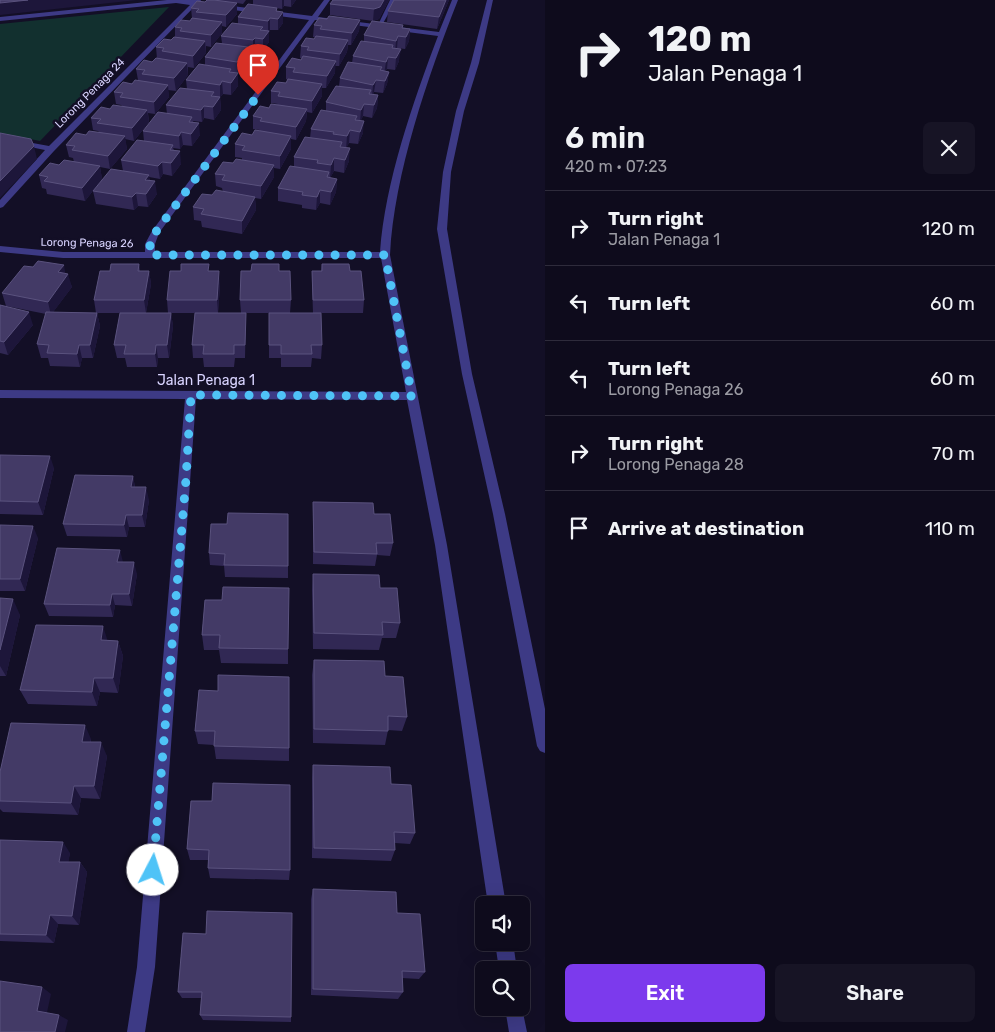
<!DOCTYPE html>
<meta charset="utf-8">
<style>
body{margin:0;font-family:Rubik,sans-serif;background:#171425;color:#f1f3f6;height:100vh;display:flex;flex-direction:column;font-size:19px;white-space:nowrap}
*{box-sizing:border-box;margin:0}
p{font-size:16px;color:#9b9ba3}
.icon{flex:none;width:28px;height:28px;fill:none;stroke:currentColor;stroke-width:2;stroke-linecap:round;stroke-linejoin:round}
.map{position:relative;flex:1;overflow:hidden}
.sheet{display:flex;flex-direction:column;background:#0e0b1c;width:450px}
.sheet>*{flex:none}
.top-card{background:#0e0b1c;color:#f1f3f6;overflow:hidden}
.buttons{position:absolute;left:475px;top:896px;display:grid;gap:10px}
.buttons a{display:grid;place-items:center;width:55px;height:55px;border-radius:8px;background:#0e0b1c;box-shadow:0 5px 20px #0002,0 0 0 1px #2e2b3b;font-size:25px}
.pin{position:absolute;display:grid;place-items:center;width:42px;height:42px;color:#fff;margin:-51px -21px;border-radius:50% 50% 50% 0;rotate:-45deg;box-shadow:0 0 5px #0007}
.pin .icon{rotate:45deg}
.me{position:absolute;width:55px;margin:-28px;rotate:5deg;stroke-linejoin:round;filter:drop-shadow(0 0 4px #0008)}
.turn{display:flex;align-items:center;gap:18px;height:105px;padding:0 20px;font-size:22px}
.turn .icon{width:65px;height:65px;stroke-width:2.5}
.turn b{display:block;font-size:35px;line-height:42px}
.round{display:grid;place-items:center;flex:none;width:52px;height:52px;border-radius:8px;background:#171425}
.head{display:flex;align-items:center;justify-content:space-between;height:85px;padding:0 20px}
h1{font-size:30px;font-weight:600;line-height:38px}
.primary-button{display:flex;gap:10px;margin-top:auto;padding:10px 20px}
.primary-button a{flex:1;height:58px;border-radius:8px;background:#7c3aed;color:#fff;font-size:20px;font-weight:600;line-height:58px;text-align:center}
.primary-button a+a{background:#171425;color:#f1f3f6}
ul{padding:0;list-style:none}
li{display:flex;align-items:center;gap:15px;height:75px;padding:0 20px;border-top:1px solid #2e2b3b}
li div{flex:1}
li b{display:block;font-size:19px}
li em{font-style:normal}
main{display:flex;flex:1;min-height:0}
.map>svg:first-child{display:block}
</style>
<main>
<div class="map">
<svg width="545" height="1032" viewBox="0 0 545 1032">
<rect width="100%" height="100%" fill="#130f26"/>
<path fill="#12302f" d="M169 7 40 141 0 133V24Z"/>
<g fill="none" stroke-linecap="round" stroke-linejoin="round">
<path fill="#3d3a85" fill-rule="evenodd" d="M390 0H396L381 27H377Z"/>
<path fill="#3d3a85" fill-rule="evenodd" d="M167 0H201L200 2 312 16 324 0H330L318 17 439 32 452 0H458C428 76 394 174 390 255L447 545 506 905H488L435 545 407 400 196 399 155 967 145 1032H127L137 967 185 399 0 398V390L406 392 381 258H63L0 252V246L63 252H145V244L152 231 309 20 196 5 54 151 3 207 0 208V200L45 150 0 141V137L49 146 190 5 176 3 0 21V17ZM315 20 438 36C413 102 385 182 380 252H155V244L159 233Z
M487 0H493L479 63 464 111 451 172 447 229 472 374 505 514 545 709V753L540 751 537 746 493 514 462 374 437 229 443 172 456 111 471 63Z
M495 942H513L517 970H499Z
M521 1003 527 1032H509L505 1008H521Z"/>
</g>
<path fill="#312854" d="M207 0H246L243 4 237 3V14L226 27 222 26V33L211 47 206 46V53L194 68 188 67V75L176 91 168 90 169 97 155 114 148 113 149 122 134 141 125 139 127 149 110 169 100 167 102 179 85 201 47 194 46 189 42 188 39 175 59 165 74 162 73 158 69 157 66 145 86 135 99 132 98 131 93 130 91 118 110 109 122 106 121 105 116 104 114 92 138 80 136 69 157 59 156 47 171 40 175 37V27L190 21 192 18 191 8 205 2Z
M253 0H296L291 7 284 6 282 9 277 8V11L283 23 278 30H270L269 32V42L263 50 255 49 254 51V63L248 72 240 70 238 73V86L231 95 223 94 220 97 214 96 220 97 221 110 214 120 204 118 202 122 193 121 200 135 192 146 183 145 180 149 173 148 181 164 172 176 163 174 160 179 149 177 150 181 157 194 148 207 138 206 134 210 96 204 93 191 123 171 121 160 144 141 143 131 167 114 166 105 187 89 186 80 205 65V57L222 43 221 36 238 24V17L253 5Z
M333 0H389L379 19 373 21 330 15V4Z
M394 0H449L437 29 387 22 388 11Z
M327 19 360 20 359 31 351 45H348L347 52 339 66H335V73L326 88H322V96L312 113 307 112 306 121 296 140 291 139V149L280 169 274 168V177L261 199 255 198 256 210 242 234 202 227 201 221 194 220 193 207 212 195 223 192 222 188 216 186 215 174 233 163 242 160V158L235 157V144L252 135 260 131V130L253 129V116L269 108 278 104 271 103V91L286 83 288 80 286 79V67L301 60 302 58H300L301 46 314 39 315 37H313L314 25Z
M403 28 410 29 409 41 405 49 397 48 396 49 399 61 395 70 387 69 385 71 389 72 387 84 383 93 374 92 373 95H378L377 108 372 118 363 116 361 120 363 133 358 144 349 143 346 148 349 161 344 173 334 171 330 178 337 179 336 192 330 205 320 203 316 210 302 208V205L278 201V188L294 167V157L310 138 311 129 326 111V102L339 86 340 78 352 63 353 56 364 41V35Z
M139 264 140 271H149L151 284 146 313H171L173 326 169 358H158L157 367H127L125 358H117L114 345 120 313H97L100 326 93 358H82L80 367 50 366 48 358H41L37 344 46 314 6 306 2 293 66 273 72 287 53 312 96 313 94 300 110 271Z
M322 264 350 271 364 300 363 313H313L312 284V271H321Z
M209 271 220 284 218 313H246L245 358H235L234 367H204L203 358H193L192 345 195 313H168L167 300Z
M279 271 291 300 290 313 322 345 321 359 312 358 311 367H281V358H269V313H241L240 300Z
M0 305 33 325 8 355 0 353Z
M0 455 54 468 43 515 0 514Z
M133 476 135 487 149 500 145 527H129L127 537 67 536 63 524Z
M313 502 374 514 393 543 390 556 377 555 375 566 313 564Z
M288 514V578L225 577 224 566 210 565 209 553 227 524Z
M0 525 38 538 25 591H0Z
M123 562 137 574 132 606 115 605 113 617 49 616 44 604Z
M313 574 380 588 400 623 396 638H382L379 650 313 649 312 590Z
M0 598 20 615 6 676H0Z
M205 600 288 649V664L221 663 219 650H204L202 635Z
M108 640 118 641 123 656 118 693 100 692 97 706 28 704 20 690Z
M314 660 385 676 407 717 402 731 388 730 385 745 313 743 312 675Z
M199 690 289 748V761L216 759 214 745 198 744 195 731Z
M91 739V742L107 756 100 799 81 798 78 815 3 812 0 809V772Z
M313 765 391 784 415 833 410 844 395 843V850L391 861 312 858V778Z
M191 801 290 870 289 880 210 878 208 868V860H190L187 849Z
M0 840 70 853 68 862H80L87 872 79 925 58 924 54 943 0 941Z
M313 889 397 913 425 972 419 979 402 978 403 992 398 999 311 995V899Z
M183 933 291 1017V1022L203 1020 200 1015 201 998H182L178 992Z"/>
<path fill="#1d163a" d="M28 0H137L0 15V3Z
M282 0H284V6L282 9Z
M291 0H296L291 7Z
M384 0H389L379 19 373 21 374 9Z
M446 0H449L437 29 439 17Z
M237 3V14L226 27V15Z
M283 12V23L278 30V19Z
M270 18V30L269 32V42L263 50V39L268 31V21Z
M360 20 359 31 351 45 352 33Z
M222 22V33L211 47V35Z
M410 29 409 41 405 49 406 37Z
M398 36 397 48 395 52 396 41Z
M255 38V49L253 52V40Z
M348 40 347 52 339 66 340 54Z
M205 41 206 53 194 68 193 56Z
M401 49 399 61 395 70 396 58Z
M254 51V63L248 72V60Z
M388 57 387 69 384 74 386 62Z
M240 59V70L238 73V86L231 95V83L238 73 237 62Z
M336 61 335 73 326 88 327 76Z
M187 63 188 75 176 91 174 78Z
M389 72 387 84 383 93 385 81Z
M376 80 374 92 372 97 373 85Z
M222 81 223 94 220 97V85Z
M322 84V96L312 113V101Z
M168 85 169 97 155 114 154 102Z
M378 95 377 108 372 118 374 105Z
M220 97 221 110 214 120 213 107Z
M364 104 363 116 360 122 361 110Z
M204 106V118L202 122 201 110Z
M307 109 306 121 296 140V127Z
M147 110 149 122 134 141 132 128Z
M364 121 363 133 358 144 360 132Z
M199 123 200 135 192 146 191 134Z
M350 130 349 143 346 149 347 136Z
M181 132 183 145 180 149 179 136Z
M125 136 127 149 110 169 108 156Z
M291 136V149L280 169V156Z
M34 146 37 159 0 198V181Z
M350 148 349 161 344 173 345 160Z
M180 151 181 164 172 176 171 163Z
M334 158V171L330 178 331 165Z
M162 162 163 174 160 179 158 166Z
M274 165V177L261 199V186Z
M100 166 102 179 85 201 82 188Z
M149 175 150 188 145 180Z
M337 179 336 192 330 205 331 192Z
M155 181 157 194 148 207 146 194Z
M320 190V203L316 210 317 197Z
M136 193 138 206 134 210 132 197Z
M255 197 256 210 242 234V221Z
M64 265 66 277 68 274 72 287 51 315 48 302 58 272Z
M149 271 151 284 146 313 144 300Z
M219 271 220 284 218 313 217 300Z
M29 312 33 325 8 355 4 342Z
M97 313 100 326 93 358 90 345Z
M171 313 173 326 169 358 167 345Z
M79 345 82 358 80 367 77 354Z
M156 345 158 358 157 367 155 354Z
M50 456 54 468 43 515 38 502Z
M133 476 135 489 131 487Z
M146 487 149 500 145 527 142 515Z
M126 515 129 527 127 537 124 525Z
M33 526 38 538 25 591 20 579Z
M120 550 123 562H117Z
M134 562 137 574 132 606 129 594Z
M112 594 115 605 113 617 110 605Z
M13 599 20 615 6 676 0 666V650Z
M103 626 108 642 101 640Z
M118 641 123 656 118 693 113 678Z
M94 678 100 692 97 706 92 692Z
M85 725 91 739 88 755 82 742Z
M101 742 107 756 100 799 94 786Z
M74 786 81 798 78 815 71 803Z
M63 842 70 853 67 872 59 862Z
M80 862 87 872 79 925 72 916Z
M50 915 58 924 54 943 46 935Z
M42 987 51 994 46 1017 37 1011Z
M59 1015 68 1020 65 1032H55Z"/>
<path fill="#433a66" stroke="#5a527e" d="M0 0H28L0 3Z
M207 0H214L237 3 226 15 196 12 199 9 191 8 197 1 205 2Z
M333 0H384L380 7 374 9 330 4Z
M394 0H446L439 17 388 11Z
M248 4 277 8 276 11 283 12 278 19 270 18 268 21 238 17Z
M329 16 360 20 352 33 320 29 322 26 314 25 319 18 327 19Z
M192 18 222 22 211 35 180 31 182 28 175 27 181 20 190 21Z
M372 21 403 25 402 28 410 29 406 37 398 36 396 41 364 35Z
M232 23 263 27 260 30 269 31 263 39 255 38 253 40 221 36Z
M316 36 348 40 340 54 307 50 309 47 301 46 306 38 314 39Z
M174 37 205 41 193 56 162 51 164 48 156 47 164 39 171 40Z
M361 41 393 45 392 48 401 49 396 58 388 57 386 62 353 56Z
M216 43 248 47 246 50 254 51 248 60 240 59 237 62 205 57Z
M303 56 336 61 327 76 293 72 295 68 286 67 292 58 301 60Z
M156 58 187 63 174 78 142 74 145 70 136 69 144 60 152 62Z
M348 62 382 67 380 70 389 72 385 81 376 80 373 85 340 78Z
M199 64 231 69 229 72 238 73 231 83 222 81 220 85 186 80Z
M288 79 322 84 312 101 278 96 280 92 271 91 277 82 286 83Z
M135 80 168 85 154 102 120 97 123 93 114 92 123 82 132 84Z
M336 86 371 90 369 94 378 95 374 105 364 104 361 110 326 102Z
M180 88 214 92 211 96 220 97 213 107 204 106 201 110 166 105Z
M271 104 307 109 296 127 260 121 262 118 253 116 260 106 269 108Z
M113 105 147 110 132 128 97 123 101 119 91 118 101 107 110 109Z
M321 110 357 116 355 120 364 121 360 132 350 130 347 136 333 134 334 132 311 129Z
M158 112 192 117 189 122 199 123 191 134 181 132 179 136 143 131Z
M255 130 291 136 280 156 242 150 245 146 235 144 242 133 252 135Z
M89 131 125 136 108 156 72 150 75 146 66 145 76 133 86 135Z
M0 133 31 139 34 146 0 181Z
M305 137 342 142 340 147 350 148 345 160 334 158 331 165 317 163 318 160 294 157Z
M137 140 173 145 170 150 180 151 171 163 162 162 158 166 121 160Z
M236 159 274 165 261 186 222 180 225 175 215 174 223 162 233 163Z
M64 160 100 166 82 188 44 181 48 177 39 175 50 163 59 165Z
M290 166 329 172 327 177 337 179 331 192 320 190 317 197 302 195 303 192 278 188Z
M111 169 149 175 145 180 155 181 146 194 136 193 132 197 93 191Z
M216 190 255 197 242 221 201 214 204 209 193 207 202 194 212 195Z
M38 261 64 265 58 272 68 274 48 302 2 293 24 266 33 267Z
M111 264H139L138 271H149L144 300H94L100 271H110Z
M181 264H209L208 271H219L217 300H167L170 271H181Z
M252 264H279V271H290L291 300H240L241 271H251Z
M322 264H349L350 271H361L364 300H313L312 271H322Z
M0 305 29 312 4 342 0 341Z
M46 312 97 313 90 345H79L77 354 47 353 49 345 37 344Z
M120 313H171L167 345H156L155 354H124L126 345H114Z
M195 313H246L245 345H234V354H203L204 345H192Z
M269 313H321L322 345H311L312 354H281V345H269Z
M0 455 50 456 38 502 0 501Z
M75 475 133 476 131 487H146L142 515H126L124 525 63 524Z
M313 502 373 503 374 514H390L393 543H376L377 554 314 552Z
M228 513 288 514V566L224 565 225 554 209 553 211 524H227Z
M0 525 33 526 20 579H0Z
M57 548 120 550 117 562H134L129 594H112L110 605 44 604Z
M313 574 379 575 380 588H397L400 623 382 622 383 635 314 633Z
M223 587 289 588 288 649 219 648 220 635H202L205 600H222Z
M0 598 13 599 0 650Z
M36 625 103 626 101 640 118 641 113 678H94L92 692 20 690Z
M314 660 384 661 385 676 403 677 407 717 388 716V731L314 729Z
M218 675 289 677V748L214 746 215 731H195L199 690 218 691Z
M11 723 85 725 82 742H101L94 786H74L71 803 0 801V772Z
M313 765 390 767 391 784 411 785 415 833 394 832 395 850 314 848Z
M213 783 290 785V870L208 868 209 850 187 849 191 801H212Z
M0 840 63 842 59 862H80L72 916 50 915 46 935 0 934Z
M313 889 396 892 397 913 420 914 425 972 402 971 403 992 313 989Z
M207 911 292 913 291 1017 200 1015 202 992H178L183 933 206 934Z
M0 981 42 987 37 1011 59 1015 55 1032H0Z"/>
<g fill="none" stroke-linecap="round" stroke-linejoin="round">
<path stroke="#4fc3f7" stroke-width="9" stroke-dasharray="0 16.2" d="M153 870 186 479 191 395 412 396 385 255H150V244L155 233 258 95"/>
</g>
<g text-anchor="middle" dominant-baseline="central" stroke-width="5" stroke-linejoin="round" paint-order="stroke">
<g font-size="11" fill="#d9d4ff" stroke="#130f26">
<text transform="translate(90 93) rotate(-45)">Lorong Penaga 24</text>
<text transform="translate(87 243) rotate(1)">Lorong Penaga 26</text>
</g>
<g font-size="14" fill="#d9d4ff" stroke="#130f26">
<text x="206" y="380">Jalan Penaga 1</text>
</g>
</g>
</svg>
<div class="buttons">
<a><svg class="icon" aria-label="sound" viewBox="0 0 24 24"><path d="M4 9h4l5-4v14l-5-4H4zM17 9q2 3 0 6"/></svg></a>
<a><svg class="icon" aria-label="search" viewBox="0 0 24 24"><circle cx="10" cy="10" r="6"/><path d="M15 15l6 6"/></svg></a>
</div>
<div class="pin" style="left:258px;top:95px;background:#d93025"><svg class="icon" aria-label="arrive" viewBox="0 0 24 24"><path d="M6 21V4h12l-3 4 3 4H6"/></svg></div>
<svg class="me" style="left:153px;top:870px" viewBox="-20 -20 40 40"><circle r="19" fill="#fff"/><path d="M0-13L10 11 0 6-10 11z" fill="#4fc3f7"/></svg>
</div>
<section class="sheet">
<div class="top-card">
<div class="turn"><svg class="icon" aria-label="right" viewBox="0 0 24 24"><path d="M7 20v-9h11M14 6l5 5-5 5"/></svg><div><b>120 m</b>Jalan Penaga 1</div></div>
</div>
<div class="head"><div><h1>6 min</h1><p>420 m · 07:23</p></div><a class="round"><svg class="icon" aria-label="close" viewBox="0 0 24 24"><path d="M6 6l12 12M18 6L6 18"/></svg></a></div>
<ul>
<li><svg class="icon" aria-label="right" viewBox="0 0 24 24"><path d="M7 20v-9h11M14 6l5 5-5 5"/></svg><div><b>Turn right</b><p>Jalan Penaga 1</p></div><em>120 m</em></li>
<li><svg class="icon" aria-label="left" viewBox="0 0 24 24"><path d="M17 20v-9H6M10 6l-5 5 5 5"/></svg><div><b>Turn left</b></div><em>60 m</em></li>
<li><svg class="icon" aria-label="left" viewBox="0 0 24 24"><path d="M17 20v-9H6M10 6l-5 5 5 5"/></svg><div><b>Turn left</b><p>Lorong Penaga 26</p></div><em>60 m</em></li>
<li><svg class="icon" aria-label="right" viewBox="0 0 24 24"><path d="M7 20v-9h11M14 6l5 5-5 5"/></svg><div><b>Turn right</b><p>Lorong Penaga 28</p></div><em>70 m</em></li>
<li><svg class="icon" aria-label="arrive" viewBox="0 0 24 24"><path d="M6 21V4h12l-3 4 3 4H6"/></svg><div><b>Arrive at destination</b></div><em>110 m</em></li>
</ul>
<div class="primary-button"><a>Exit</a><a>Share</a></div>
</section>
</main>
